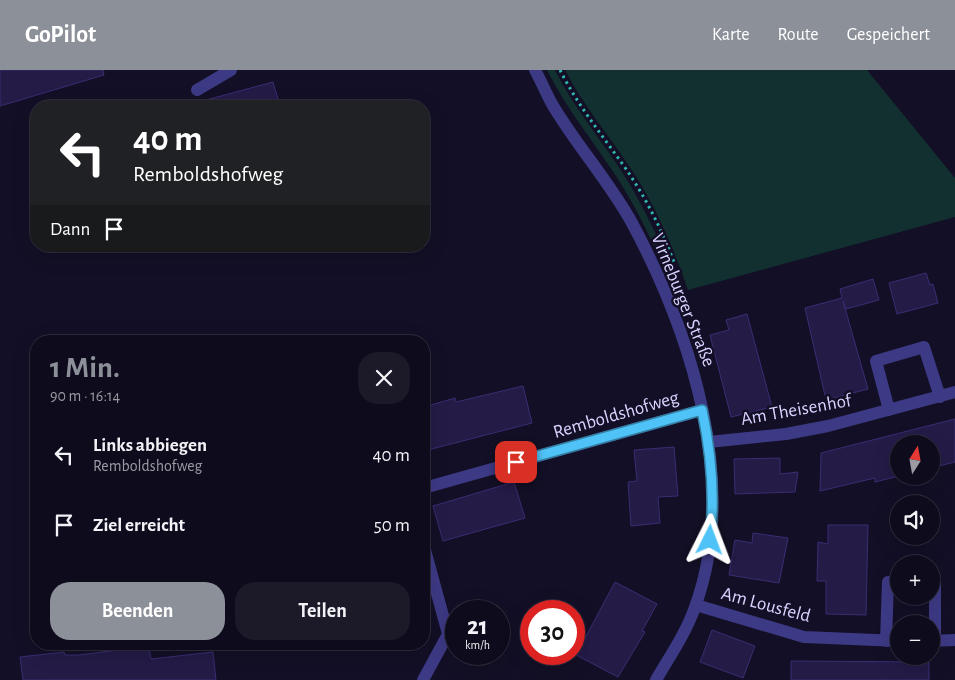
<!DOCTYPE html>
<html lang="de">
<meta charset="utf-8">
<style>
body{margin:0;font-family:"Alegreya Sans",sans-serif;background:#1c1929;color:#f1f3f6;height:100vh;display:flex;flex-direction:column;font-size:19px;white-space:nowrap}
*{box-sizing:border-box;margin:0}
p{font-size:16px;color:#9b9ba3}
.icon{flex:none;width:28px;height:28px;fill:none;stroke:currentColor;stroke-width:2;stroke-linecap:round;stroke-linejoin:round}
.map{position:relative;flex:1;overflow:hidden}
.panel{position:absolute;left:30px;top:265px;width:400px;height:315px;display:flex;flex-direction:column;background:#0e0b1c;border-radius:20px;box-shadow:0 5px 20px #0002,0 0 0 1px #2e2b3b}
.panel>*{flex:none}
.guide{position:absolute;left:30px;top:30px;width:400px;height:152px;border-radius:20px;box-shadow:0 5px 20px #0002,0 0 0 1px #2e2b3b;background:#202124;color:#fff;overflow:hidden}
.needle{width:32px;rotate:11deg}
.buttons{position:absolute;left:890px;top:365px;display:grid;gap:10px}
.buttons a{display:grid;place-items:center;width:50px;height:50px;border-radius:50%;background:#0e0b1c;box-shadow:0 5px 20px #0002,0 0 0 1px #2e2b3b;font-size:25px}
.speed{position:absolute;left:445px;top:530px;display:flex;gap:10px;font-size:25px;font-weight:700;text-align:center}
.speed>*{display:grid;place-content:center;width:65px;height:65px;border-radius:50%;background:#0e0b1c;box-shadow:0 5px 20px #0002,0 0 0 1px #2e2b3b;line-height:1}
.speed small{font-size:12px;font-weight:400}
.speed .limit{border:8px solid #d22;background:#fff;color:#111}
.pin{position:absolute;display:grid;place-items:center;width:42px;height:42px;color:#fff;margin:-21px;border-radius:10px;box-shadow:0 2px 8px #0006}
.me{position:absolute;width:55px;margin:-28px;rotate:3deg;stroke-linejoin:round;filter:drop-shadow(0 0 4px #0008)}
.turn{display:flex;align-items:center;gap:18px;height:105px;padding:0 20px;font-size:22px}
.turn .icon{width:65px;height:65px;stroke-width:2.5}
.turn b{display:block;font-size:35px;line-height:42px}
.then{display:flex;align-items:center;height:48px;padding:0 20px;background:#0003;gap:10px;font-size:19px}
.round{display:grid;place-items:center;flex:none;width:52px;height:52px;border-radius:20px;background:#1c1929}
.summary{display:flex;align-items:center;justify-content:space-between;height:85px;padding:0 20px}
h1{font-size:30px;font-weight:600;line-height:38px;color:#8c9099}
.action{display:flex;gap:10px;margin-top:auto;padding:10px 20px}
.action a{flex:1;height:58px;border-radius:20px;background:#8c9099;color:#fff;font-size:20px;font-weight:600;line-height:58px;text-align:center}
.action a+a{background:#1c1929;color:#f1f3f6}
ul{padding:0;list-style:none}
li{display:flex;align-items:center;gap:15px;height:70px;padding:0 20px}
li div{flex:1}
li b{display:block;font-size:19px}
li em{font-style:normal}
header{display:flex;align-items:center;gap:30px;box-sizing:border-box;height:70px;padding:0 25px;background:#8c9099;color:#fff}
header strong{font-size:24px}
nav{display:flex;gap:28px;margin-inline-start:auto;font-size:18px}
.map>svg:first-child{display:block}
</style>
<header>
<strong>GoPilot</strong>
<nav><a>Karte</a><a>Route</a><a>Gespeichert</a></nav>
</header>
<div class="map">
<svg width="955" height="610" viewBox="0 0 955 610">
<rect width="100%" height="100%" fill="#130f26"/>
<path fill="#12302f" d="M547 0H555C574 38 601 69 624 105 647 142 665 181 679 222L674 223C658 183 640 143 616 106 593 71 566 38 547 0Z
M565 0H867L955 108V147L688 220C673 177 655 134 629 96 607 63 583 35 565 0Z"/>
<path fill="#241b47" stroke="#3b2d73" d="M0 0H103L104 5 0 36Z
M273 12 280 36H207L206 30Z
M926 203 930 215 933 214 938 233 897 244 889 213Z
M873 209 879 230 846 239 843 231 868 319 826 330 805 238 842 228 840 219Z
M747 244 772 337 731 347 710 265 729 260 726 250Z
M523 316 532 353 424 381V337L455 328 456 332Z
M955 349V392L931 398V374H899V406L875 412V408L820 421 821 383Z
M674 377 678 426 658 427 660 453 631 456 628 412 637 411 634 380Z
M780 388V404L798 402 795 422 735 424 734 389Z
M514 412 525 448 443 471 433 436Z
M828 455H868L866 545 826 544V511H817L818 472 828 474Z
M753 463 788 468 779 513 729 505 735 470 752 473Z
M615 512 657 534 642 561 645 562 618 607 576 585Z
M712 560 755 576 743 608 700 592Z
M135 578H149L151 589 213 582 216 610H23L20 587 64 582 65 585H78Z
M791 591 929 592V610H791Z"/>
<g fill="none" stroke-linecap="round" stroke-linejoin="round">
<path stroke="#2fb8b0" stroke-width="3" stroke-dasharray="2.5 4" stroke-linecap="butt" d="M560 0C578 36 603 66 626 99 646 128 663 162 675 195"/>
<path stroke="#3d3a85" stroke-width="12" d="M197 20 231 0"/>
<path stroke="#3d3a85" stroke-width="12" d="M535 0C541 11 546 23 552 34 576 75 609 111 632 153 691 263 740 414 695 537 686 563 670 586 656 610
M889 340 876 291 924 277 940 327
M709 372 786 364 828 356 955 322
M424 418 702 340
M931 514H935V571
M696 535 804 567 899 571
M886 571 888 512 899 513
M931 571 955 570
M423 610 448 564 424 476"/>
</g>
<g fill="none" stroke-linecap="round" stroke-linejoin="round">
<defs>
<path id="route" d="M516 392 702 340C711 382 715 427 710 470"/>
</defs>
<use href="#route" stroke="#337fa1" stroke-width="12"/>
<use href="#route" stroke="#4fc3f7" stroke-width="9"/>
</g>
<g text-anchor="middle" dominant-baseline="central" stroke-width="5" stroke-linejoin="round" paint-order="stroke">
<g font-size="19" fill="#d9d4ff" stroke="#130f26">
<text transform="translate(683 230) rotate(68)">Virneburger Straße</text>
<text transform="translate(796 340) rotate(-10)">Am Theisenhof</text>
<text transform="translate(616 345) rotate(-16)">Remboldshofweg</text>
<text transform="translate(766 535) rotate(15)">Am Lousfeld</text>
</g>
</g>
</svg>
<div class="buttons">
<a><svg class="needle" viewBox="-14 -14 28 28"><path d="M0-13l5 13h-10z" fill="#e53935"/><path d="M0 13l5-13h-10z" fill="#9b9ba3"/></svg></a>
<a><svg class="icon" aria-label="sound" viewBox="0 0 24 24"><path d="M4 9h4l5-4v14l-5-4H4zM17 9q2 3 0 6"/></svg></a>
<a>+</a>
<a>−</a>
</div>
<div class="speed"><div>21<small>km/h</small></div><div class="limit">30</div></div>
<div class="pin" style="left:516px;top:392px;background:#d93025"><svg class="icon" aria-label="arrive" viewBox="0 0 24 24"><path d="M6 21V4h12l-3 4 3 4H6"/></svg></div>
<svg class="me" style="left:710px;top:470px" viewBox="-20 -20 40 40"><path d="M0-17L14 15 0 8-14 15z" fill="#4fc3f7" stroke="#fff" stroke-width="4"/></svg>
<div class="guide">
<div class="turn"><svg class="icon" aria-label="left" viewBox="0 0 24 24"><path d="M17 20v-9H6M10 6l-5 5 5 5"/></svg><div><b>40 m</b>Remboldshofweg</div></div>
<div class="then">Dann<svg class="icon" aria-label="arrive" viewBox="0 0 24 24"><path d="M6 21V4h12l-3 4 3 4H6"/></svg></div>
</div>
<section class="panel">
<div class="summary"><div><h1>1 Min.</h1><p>90 m · 16:14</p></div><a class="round"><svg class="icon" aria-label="close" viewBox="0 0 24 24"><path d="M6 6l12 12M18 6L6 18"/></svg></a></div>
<ul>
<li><svg class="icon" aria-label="left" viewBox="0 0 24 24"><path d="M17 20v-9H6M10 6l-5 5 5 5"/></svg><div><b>Links abbiegen</b><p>Remboldshofweg</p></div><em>40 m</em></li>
<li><svg class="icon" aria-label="arrive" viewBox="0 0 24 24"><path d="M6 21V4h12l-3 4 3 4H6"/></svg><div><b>Ziel erreicht</b></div><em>50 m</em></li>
</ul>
<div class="action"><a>Beenden</a><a>Teilen</a></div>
</section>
</div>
